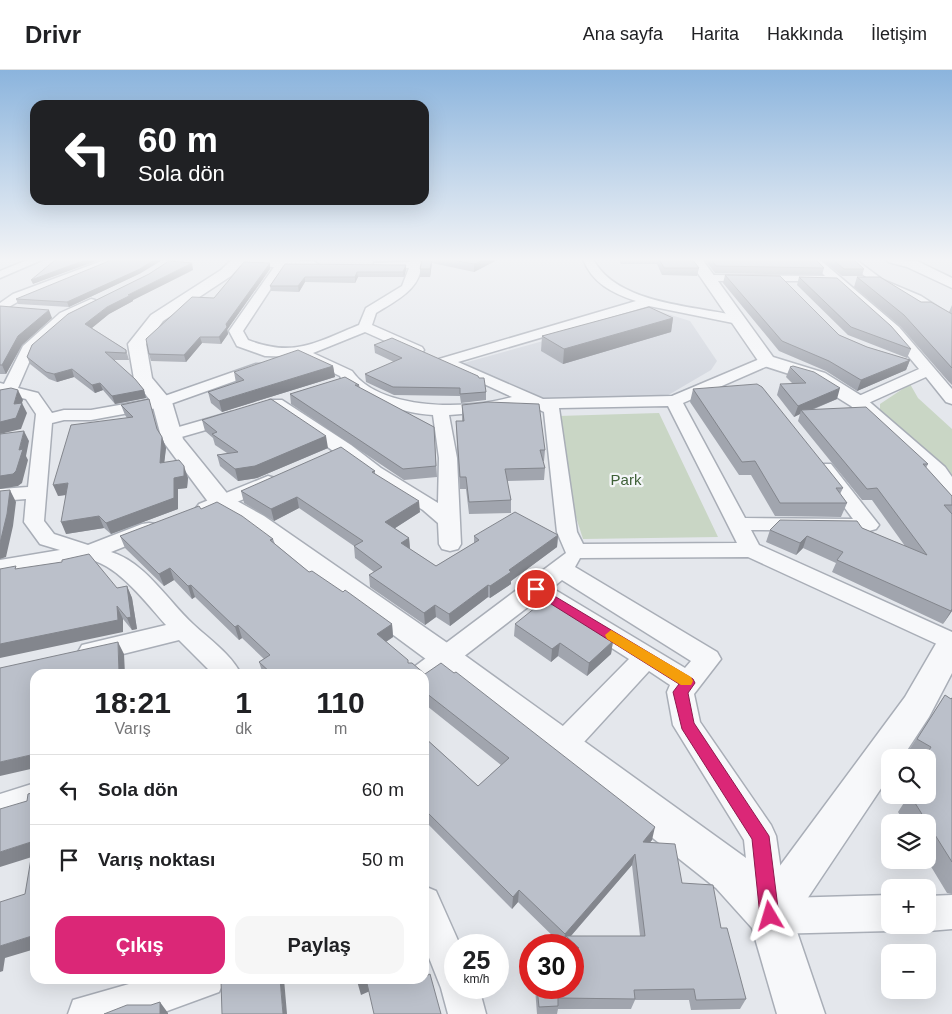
<!DOCTYPE html>
<html lang="tr">
<meta charset="utf-8">
<style>
body{margin:0;font-family:Helvetica,sans-serif;background:#f6f6f6;color:#202124;height:100vh;display:flex;flex-direction:column;font-size:19px;white-space:nowrap}
*{box-sizing:border-box;margin:0}
p{font-size:16px;color:#757577}
.icon{flex:none;width:28px;height:28px;fill:none;stroke:currentColor;stroke-width:2;stroke-linecap:round;stroke-linejoin:round}
.map{position:relative;flex:1;overflow:hidden}
.sheet{position:absolute;left:30px;top:599px;width:399px;height:315px;display:flex;flex-direction:column;background:#fff;border-radius:15px;box-shadow:0 5px 20px #0002}
.sheet>*{flex:none}
.top-card{position:absolute;left:30px;top:30px;width:399px;height:105px;border-radius:15px;box-shadow:0 5px 20px #0002;background:#202124;color:#fff;overflow:hidden}
.buttons{position:absolute;left:881px;top:679px;display:grid;gap:10px}
.buttons a{display:grid;place-items:center;width:55px;height:55px;border-radius:10px;background:#fff;box-shadow:0 5px 20px #0002;font-size:25px}
.speed{position:absolute;left:444px;top:864px;display:flex;gap:10px;font-size:25px;font-weight:700;text-align:center}
.speed>*{display:grid;place-content:center;width:65px;height:65px;border-radius:50%;background:#fff;box-shadow:0 5px 20px #0002;line-height:1}
.speed small{font-size:12px;font-weight:400}
.speed .limit{border:8px solid #d22;background:#fff;color:#111}
.pin{position:absolute;display:grid;place-items:center;width:42px;height:42px;color:#fff;margin:-21px;border:2px solid #fff;border-radius:50%;box-shadow:0 1px 5px #0007}
.me{position:absolute;width:55px;margin:-28px;rotate:353deg;stroke-linejoin:round;filter:drop-shadow(0 0 4px #0008)}
.turn{display:flex;align-items:center;gap:18px;height:105px;padding:0 25px;font-size:22px}
.turn .icon{width:65px;height:65px;stroke-width:2.5}
.turn b{display:block;font-size:35px;line-height:42px}
.eta{display:flex;justify-content:space-evenly;align-items:center;height:85px;text-align:center}
.eta b{font-size:30px;font-weight:700;line-height:35px}
.action{display:flex;gap:10px;margin-top:auto;padding:10px 25px}
.action a{flex:1;height:58px;border-radius:15px;background:#db2777;color:#fff;font-size:20px;font-weight:700;line-height:58px;text-align:center}
.action a+a{background:#f6f6f6;color:#202124}
ul{padding:0;list-style:none}
li{display:flex;align-items:center;gap:15px;height:70px;padding:0 25px;border-top:1px solid #e0e0e0}
li div{flex:1}
li b{display:block;font-size:19px}
li em{font-style:normal}
header{display:flex;align-items:center;gap:30px;box-sizing:border-box;height:70px;padding:0 25px;background:#fff;border-bottom:1px solid #e0e0e0}
header strong{font-size:24px}
nav{display:flex;gap:28px;margin-inline-start:auto;font-size:18px}
.map>svg:first-child{display:block}
</style>
<header>
<strong>Drivr</strong>
<nav><a>Ana sayfa</a><a>Harita</a><a>Hakkında</a><a>İletişim</a></nav>
</header>
<div class="map">
<svg width="952" height="944" viewBox="0 0 952 944">
<rect width="100%" height="100%" fill="#e4e7ec"/>
<path fill="#d2d6de" d="M655 240 690 251 717 291 711 300 665 327 540 328 464 293Z"/>
<path fill="#c9d6c5" d="M910 314 918 328 952 359V411L880 341V334Z
M659 343 718 467 583 469 558 391V346Z"/>
<g fill="none" stroke-linecap="round" stroke-linejoin="round">
<defs>
<path id="minor" d="M30 189H44L0 208V201Z
M107 189H121L21 230 0 242V233L13 224Z
M280 189 313 191 318 194 313 197H285L243 261 248 270C294 288 317 272 359 255L366 238 402 216 409 198H378L374 197V193L410 192V189H420C426 217 395 231 376 243L372 255 422 277 424 280 422 283H412L365 262 313 283 352 301C380 341 469 340 512 327L445 296 439 295 437 292 439 289 636 231C612 223 592 213 583 189H593C617 235 697 236 743 247L745 250 738 254 649 236 458 292 543 329 672 326 762 288H772L774 291 772 294 683 333 745 448 853 449 815 398 817 394H831L879 455 876 459 869 461 751 460 759 475 952 562V581L748 487 580 488 575 497 717 582 721 589 694 624 700 652 771 755 776 766 785 828 890 825V855H902L890 861 770 864 758 858 752 846 744 770 673 655 667 622 670 615 649 601 573 684 563 687 553 684 549 675 553 666 629 589 537 530 432 611 424 614V604H410L414 597 566 483 557 462 544 342 525 333 486 342 449 345 457 388 461 474 458 479 450 481 442 479 439 474 438 453 423 440 367 406 268 333 270 330H282L351 375 381 398 438 433 439 388 433 345C399 343 371 330 343 312L340 306 299 287 265 286 237 276 229 261 274 197 235 196 230 193 235 190ZM668 336 737 473 583 474 577 462 559 338ZM562 510 691 591 685 598 552 518Z
M808 189H819L899 257 952 319V334L946 332 926 307 864 335H852L850 332 852 329 919 299 889 263 832 211H708L702 208 708 205 825 206Z
M843 189H855L883 210 921 226 952 246V256L913 232 875 214Z
M91 229 95 230 97 233 95 236 70 249 34 281 18 318 38 323 52 343 64 340H91L159 328 256 294H266L268 297 266 300 162 337 91 350H64L52 353 44 451 54 464 88 475 142 454 149 453 156 454 159 459 156 464 111 482C145 492 168 531 193 554 210 570 230 583 241 604H213L179 570 91 592 82 589 78 582 82 575 166 555C147 534 119 496 91 490 78 487 17 501 0 504V490L60 480 40 474 24 452 26 429 0 431V419L28 417 36 344 26 329 0 323V313L4 314 23 276 60 243Z
M231 342 237 343 239 347 237 351 171 370 165 369 162 365 165 361Z
M268 406 275 408 278 412 275 416 213 442 206 444 199 442 196 438 199 434Z
M35 713V741L0 752V724Z
M424 816 436 821 460 875H455V918H479L486 944H448L441 918 424 875Z
M952 825V859L928 861 916 855H928V826Z
M129 909H225L219 922 159 944H68L73 930 129 914Z"/>
<path id="tertiary" d="M232 189H246L231 206 163 251 146 274 152 308 172 332 183 369 230 427 264 446 456 579 746 788 768 812 905 627 941 565 952 562V603L929 647 902 688H890V705L793 850 825 944H777L752 858 716 818 434 595 246 456 212 437 162 370 152 333 134 309 128 274 151 245 221 200Z
M688 189H702L773 287 825 303 865 328 945 397 952 407V431L943 429 928 407 851 336 811 311 761 295Z
M886 189 917 191 952 208V218L907 197 888 192Z"/>
</defs>
<use href="#minor" stroke="#a9aeb7" stroke-width="3"/>
<use href="#tertiary" stroke="#a9aeb7" stroke-width="3"/>
<use href="#minor" fill="#f7f8fa" fill-rule="evenodd"/>
<use href="#tertiary" fill="#f7f8fa" fill-rule="evenodd"/>
</g>
<path fill="#a1a5ae" fill-rule="evenodd" d="M294 189H409L408 190Z
M420 189H499L474 202 432 193 430 207H420V199L421 194Z
M619 189H692L699 198 697 206 662 205 657 194H621Z
M704 189H815L824 198 822 205 715 203Z
M821 189H853L864 199 862 206H842Z
M285 194 406 200 404 207H358L355 213 305 212 299 222 271 221 270 216Z
M270 199 227 260 228 264 221 274 202 273 186 292 151 291 149 284 214 228Z
M193 200 133 230V231L109 244 92 258 126 280 129 290H113L144 320 146 328 115 334 103 320 95 323 74 307 57 312 49 309 30 294 27 287 32 275Z
M141 203 69 237 18 234 16 229Z
M725 205 839 265 867 277 910 290 906 300 857 321 826 301 779 281 723 213Z
M799 207 911 279 907 288 848 265 797 215Z
M857 207 952 244 949 242 952 235V315L948 311 900 256 854 217Z
M0 236 52 248 22 275 6 304H0Z
M673 248 671 262 563 294 541 281 542 266Z
M374 275 479 308 486 322V330L461 333 460 326 394 325 366 312 365 304 394 292 375 283Z
M333 296 335 307 222 342 211 333 208 322 236 313 234 302Z
M790 297 837 329 812 340 928 394 926 398 952 426V541L943 554 832 502 836 493 803 478 796 485 766 472 770 460 862 458 905 476 872 430H862L798 351 800 344 794 347 777 325 780 314H793L786 307Z
M345 307 359 315 360 318 434 357 437 407 404 410 291 334 290 324Z
M693 319 843 418 840 424 847 433 841 447 775 446 751 405H739L690 332Z
M121 335 152 340 158 361 162 367 166 378 164 392 188 408 187 418 178 419V439L111 464 104 458 66 464 65 425 58 426 127 348 125 345Z
M462 335 545 380 544 391H543L545 398 544 410 507 411 511 430V443L469 444 466 419H460L457 377 456 351H462Z
M202 350 328 378 257 408 238 411 220 396 217 385 227 383 215 375 213 368 205 361Z
M375 401V404L420 442 395 458 409 468 410 479 436 496 474 473V466L558 465 557 477 511 511V514L490 528 488 527 450 556 436 547 425 555 370 517 369 505 374 502 355 488 354 476 299 438 274 451 244 433 241 421Z
M201 439 273 469 275 474 309 502 392 554 393 567 386 572 408 593 425 604 652 770 649 773 682 813 721 858 746 929 740 939 691 940 689 930H635L631 939H558L557 944H537L535 918H572V875H565V873L563 875H562L518 832 512 839 424 750V667L478 716 501 695 427 636 424 604H263L259 592 264 589 242 568 239 570 195 527 192 529 174 510 164 516 125 478 120 466ZM632 795 640 866H571Z
M17 499 117 518 127 516 132 528 137 559 132 560 123 549V562Z
M515 554 613 571 611 584 587 606 558 586 551 592 514 566Z
M945 625 951 629 952 627V824L947 823 927 790H928V752H904L898 742 909 725H928V688H908L905 686Z"/>
<path fill="#83868d" d="M88 189H102L33 214 31 210Z
M155 189H164L141 203 69 237 67 232Z
M432 189V193L430 207V199Z
M485 189H499L474 202V194Z
M192 193 193 200 133 230V231L109 244 88 261 85 254 107 237 128 225Z
M270 193V199L227 260 226 254Z
M406 195V200L404 207 403 202Z
M357 202 358 207 355 213V207Z
M305 207V212L299 222 298 216Z
M49 240 52 248 22 275 6 304 2 295 18 266Z
M673 248 671 262 563 294 564 279Z
M227 257 228 264 221 274 219 267Z
M200 267 202 273 186 292 184 285Z
M910 290 906 300 857 321 861 310Z
M333 296 335 307 222 342 219 331Z
M72 299 74 307 57 312 54 304Z
M100 313 103 320 95 323 92 315Z
M840 318 837 329 803 343 801 340 800 344 794 347 798 336Z
M18 320 23 330 22 333 27 343 21 359 0 364V352L14 334Z
M144 320 146 328 115 334 112 326Z
M24 361 29 371 26 386 28 390 22 413 18 416 0 419V406L19 380Z
M326 366 328 378 257 408 238 411 235 399Z
M162 367 166 378 163 404 160 393Z
M184 396 188 408 187 418 178 419V439L111 464 106 453 174 408Z
M68 413 73 424 58 426 53 415Z
M10 420 16 432 13 456 6 487 0 489V473Z
M297 427 299 438 274 451 271 439Z
M419 431 420 442 386 464 385 452Z
M99 446 104 458 66 464 61 452Z
M558 465 557 477 511 511V514L490 528V516L509 500Z
M807 466 803 478 796 485 800 473Z
M409 468 410 480 401 473Z
M170 498 174 510 164 516 159 504Z
M191 515 195 527 192 529 188 516Z
M488 515V527L450 556 449 544Z
M127 516 132 528 137 559 132 560 127 548Z
M435 535 436 547 425 555 424 543Z
M117 536 123 549V562L0 588V574Z
M952 539V541L943 554Z
M392 554 393 567 378 577 377 564Z
M238 555 242 568 239 570 235 557Z
M613 571 611 584 587 606 589 593Z
M118 572 124 584 125 604H119Z
M560 573 558 586 551 592 552 579Z
M426 623 427 636 424 638V625Z
M35 684V698L0 706V692Z
M655 757 652 770 639 785 643 772Z
M34 771 35 786 0 797V782Z
M635 784 632 795 569 868 566 866 565 873 563 875 565 864Z
M519 820 518 832 512 839 513 827Z
M35 865V879L5 888 3 901 0 902V876Z
M280 909H284L287 944H283Z
M361 909H366L370 921 361 925 357 911Z
M160 932 168 943V944H160Z"/>
<path fill="#bbc0ca" stroke="#83868d" d="M60 189H88L31 210 54 191Z
M114 189H155L140 199 67 232 16 229Z
M422 189H432L430 199H420L422 191Z
M448 189H485L474 194Z
M659 189H692L699 198H664Z
M711 189H815L824 198 716 196Z
M832 189H853L864 199H844Z
M169 191 192 193 128 225H131L107 237 85 254 126 280V283L105 282 135 309 144 320 112 326 100 313 92 315 72 299 54 304 46 302 27 287 32 275 68 244 149 204Z
M244 192 270 193 226 254 227 257 219 267H200L184 285 149 284 146 269 192 227 214 228Z
M285 194 406 195 403 202H357L355 207H305L298 216H270Z
M725 205 780 206 839 265 867 277 910 290 861 310 829 291 782 271Z
M799 207 837 208 891 256 911 279 851 257Z
M857 207H880L921 232H931L952 244V298L904 245Z
M0 236 49 240 18 266 2 295H0Z
M649 237 673 248 564 279 542 266Z
M392 268 478 306 479 308H484L486 322 460 324V318L393 317 365 304 402 288 374 275Z
M298 280 333 296 219 331 208 322 244 310 234 302Z
M793 296 814 302 840 318 798 336 780 314 806 313 790 297Z
M345 307 359 315H355L434 357 436 396 403 399 290 324Z
M757 314 762 317 843 418H836L847 433H780L755 391 742 392 693 319Z
M11 318 18 320 14 334 22 333 16 348 0 352V320Z
M149 329 157 359 162 367 160 393 179 390 184 396V406L174 408V428L106 453 99 446 61 452 68 413 53 415 71 355 133 347 121 335Z
M271 329 326 366 255 396 235 399 217 385 238 382 212 364 217 362 202 350Z
M488 332 539 334 545 380H540L545 398 505 399 511 430 469 432 466 407H460L456 351H464L462 335Z
M866 337 928 394H923L952 426V435H944L952 444V539L951 541 837 490 843 482 807 466 800 473 770 460 780 450 857 451 862 458 927 485 877 418 867 419 801 340Z
M24 361 19 380 23 379 16 401 13 404 0 406V364Z
M341 377 375 401 372 402 419 431 385 452 409 468 401 473 436 496 479 470 474 466 515 442 558 465 509 500 511 502 490 516 488 515 449 544 435 535 424 543 369 505 382 497 354 476 363 471 297 427 271 439 241 421Z
M10 420 7 444 0 473V421Z
M217 432 242 446 273 469 270 470 309 502 312 501 343 522 345 520 392 554 377 564 408 590V593H412L425 604 441 593 454 603 456 602 655 757 643 772 675 774 682 813 713 815 721 858H727L746 929 696 930 694 919 634 920 635 929 558 928V936L539 937 537 918H572V878H579L566 866H645L635 784 565 864 519 820 513 827 424 739V667L478 716 509 688 426 623 424 625V604H272L259 592 270 585 238 555 235 557 191 515 188 516 170 498 159 504 120 466 199 436 201 439Z
M89 484 117 518 127 516 131 547 127 548 117 536 118 550 0 574V499L16 496 15 499 62 492V490Z
M546 529 613 571 589 593 560 573 552 579 515 554Z
M118 572 119 604H35V684L0 692V598Z
M945 625 951 629 952 628V792L910 725H928V696L934 685 928 682 931 677 917 669Z
M35 722V865L0 876V832L25 824 34 771 0 782V739L27 731 28 724Z
M430 904 441 944H374L366 909H414V910L418 909H424V907Z
M230 909H280L283 944H222L221 911Z
M160 932V944H104L127 935H151Z"/>
<linearGradient id="sky" x2="0" y2="1"><stop stop-color="#8bb4dd"/><stop offset="0.59" stop-color="#f3f4f6"/><stop offset="1" stop-color="#f3f4f6" stop-opacity="0"/></linearGradient>
<rect width="952" height="321" fill="url(#sky)"/>
<path fill="#db2777" stroke="#8e194d" d="M536 515 693 609 695 613 688 623 694 653 769 766 779 846 776 852 770 855 763 852 760 846 752 769 682 659 673 622 679 614 532 522 530 519Z"/>
<path fill="#f59e0b" d="M611 560 691 607 693 611 691 615H681L607 569 605 565Z"/>
<g text-anchor="middle" dominant-baseline="central" stroke-width="4.5" stroke-linejoin="round" paint-order="stroke">
<g font-size="15" fill="#3f6138" stroke="#f4f6f9">
<text x="626" y="409">Park</text>
</g>
</g>
</svg>
<div class="buttons">
<a><svg class="icon" aria-label="search" viewBox="0 0 24 24"><circle cx="10" cy="10" r="6"/><path d="M15 15l6 6"/></svg></a>
<a><svg class="icon" aria-label="layers" viewBox="0 0 24 24"><path d="M12 4l9 5-9 5-9-5zM3 14l9 5 9-5"/></svg></a>
<a>+</a>
<a>−</a>
</div>
<div class="speed"><div>25<small>km/h</small></div><div class="limit">30</div></div>
<div class="pin" style="left:536px;top:519px;background:#d93025"><svg class="icon" aria-label="arrive" viewBox="0 0 24 24"><path d="M6 21V4h12l-3 4 3 4H6"/></svg></div>
<svg class="me" style="left:770px;top:846px" viewBox="-20 -20 40 40"><path d="M0-17L14 15 0 8-14 15z" fill="#db2777" stroke="#fff" stroke-width="4"/></svg>
<div class="top-card">
<div class="turn"><svg class="icon" aria-label="left" viewBox="0 0 24 24"><path d="M17 20v-9H6M10 6l-5 5 5 5"/></svg><div><b>60 m</b>Sola dön</div></div>
</div>
<section class="sheet">
<div class="eta">
<div><b>18:21</b><p>Varış</p></div>
<div><b>1</b><p>dk</p></div>
<div><b>110</b><p>m</p></div>
</div>
<ul>
<li><svg class="icon" aria-label="left" viewBox="0 0 24 24"><path d="M17 20v-9H6M10 6l-5 5 5 5"/></svg><div><b>Sola dön</b></div><em>60 m</em></li>
<li><svg class="icon" aria-label="arrive" viewBox="0 0 24 24"><path d="M6 21V4h12l-3 4 3 4H6"/></svg><div><b>Varış noktası</b></div><em>50 m</em></li>
</ul>
<div class="action"><a>Çıkış</a><a>Paylaş</a></div>
</section>
</div>
